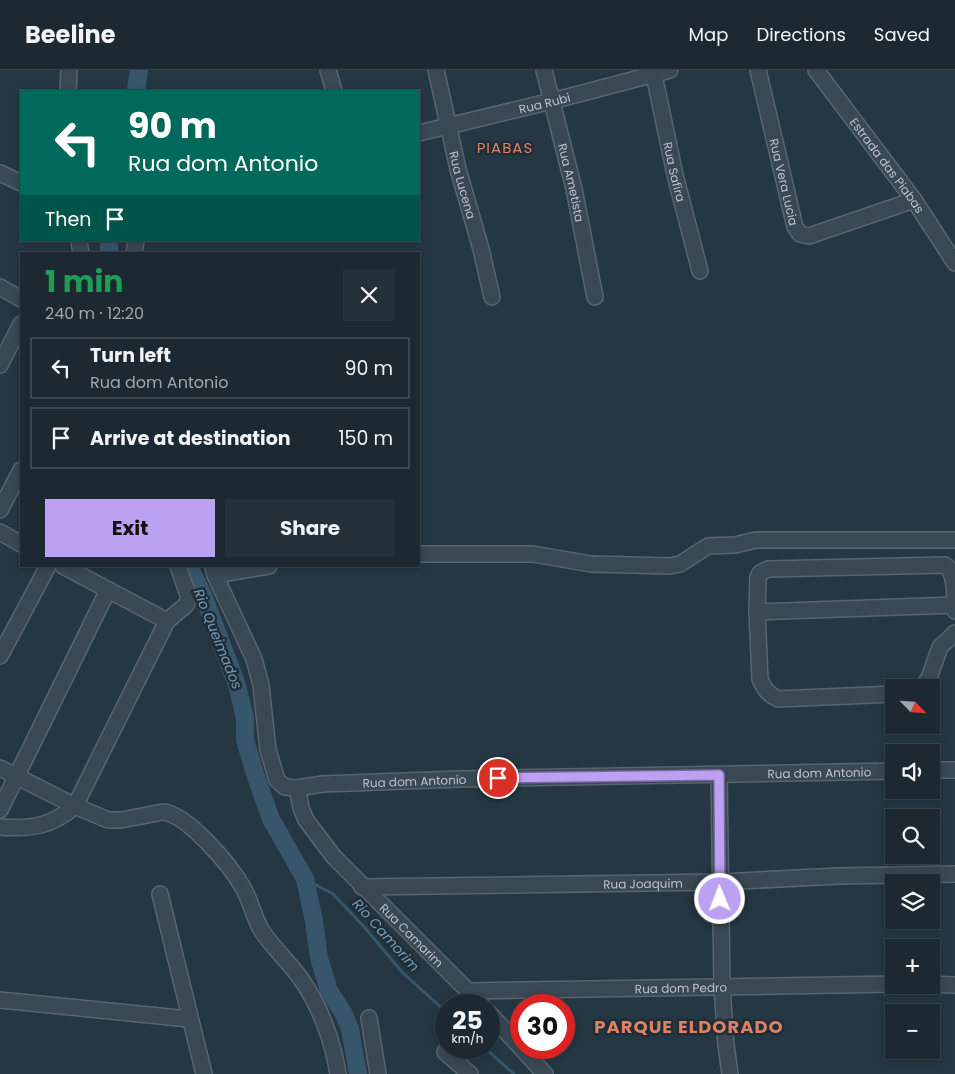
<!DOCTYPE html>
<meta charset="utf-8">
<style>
body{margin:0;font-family:Poppins,sans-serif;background:#25313a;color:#f1f3f6;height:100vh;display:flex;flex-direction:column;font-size:19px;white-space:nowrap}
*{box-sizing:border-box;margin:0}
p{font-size:16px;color:#a0a6ac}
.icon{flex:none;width:28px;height:28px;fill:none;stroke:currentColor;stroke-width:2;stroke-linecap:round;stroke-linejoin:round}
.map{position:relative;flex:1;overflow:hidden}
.drawer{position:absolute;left:20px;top:182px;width:400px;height:315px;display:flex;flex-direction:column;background:#1c2932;border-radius:0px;box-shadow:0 2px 8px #0003,0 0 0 1px #3a454d}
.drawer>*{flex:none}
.guide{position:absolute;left:20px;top:20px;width:400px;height:152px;border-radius:0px;box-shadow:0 2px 8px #0003,0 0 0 1px #3a454d;background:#00695c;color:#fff;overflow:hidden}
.needle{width:32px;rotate:115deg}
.fabs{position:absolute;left:885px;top:609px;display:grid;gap:10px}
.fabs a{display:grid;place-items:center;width:55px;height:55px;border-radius:0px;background:#1c2932;box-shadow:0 2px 8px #0003,0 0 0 1px #3a454d;font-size:25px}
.speed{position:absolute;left:435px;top:924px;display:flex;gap:10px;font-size:25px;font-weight:700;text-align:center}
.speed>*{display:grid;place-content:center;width:65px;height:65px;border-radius:50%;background:#1c2932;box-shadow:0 2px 8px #0003,0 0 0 1px #3a454d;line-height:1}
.speed small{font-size:12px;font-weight:400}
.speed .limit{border:8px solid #d22;background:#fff;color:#111}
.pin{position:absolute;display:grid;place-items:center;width:42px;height:42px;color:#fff;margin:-21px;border:2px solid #fff;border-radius:50%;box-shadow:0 1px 5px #0007}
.me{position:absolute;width:55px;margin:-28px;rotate:359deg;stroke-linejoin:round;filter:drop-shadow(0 0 4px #0008)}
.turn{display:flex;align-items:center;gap:18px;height:105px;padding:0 25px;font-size:22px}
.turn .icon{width:65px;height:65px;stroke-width:2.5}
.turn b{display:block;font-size:35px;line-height:42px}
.then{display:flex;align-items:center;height:48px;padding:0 25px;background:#0003;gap:10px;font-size:19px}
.round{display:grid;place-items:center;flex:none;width:52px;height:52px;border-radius:0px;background:#25313a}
.summary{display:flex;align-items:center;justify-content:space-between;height:85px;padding:0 25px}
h1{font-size:30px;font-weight:700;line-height:38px;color:#1e9e55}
.primary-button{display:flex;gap:10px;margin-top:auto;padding:10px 25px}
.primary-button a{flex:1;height:58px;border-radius:0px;background:#bca0f2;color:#111;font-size:20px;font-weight:700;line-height:58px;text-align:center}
.primary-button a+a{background:#25313a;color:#f1f3f6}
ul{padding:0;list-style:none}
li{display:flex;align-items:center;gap:15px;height:62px;margin:0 10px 8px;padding:0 15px;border:2px solid #3a454d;border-radius:0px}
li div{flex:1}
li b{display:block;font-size:19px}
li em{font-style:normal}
header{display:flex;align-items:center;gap:30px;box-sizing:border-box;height:70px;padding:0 25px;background:#1c2932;border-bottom:1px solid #3a454d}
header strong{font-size:24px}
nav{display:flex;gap:28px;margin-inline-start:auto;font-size:18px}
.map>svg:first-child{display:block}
</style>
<header>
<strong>Beeline</strong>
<nav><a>Map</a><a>Directions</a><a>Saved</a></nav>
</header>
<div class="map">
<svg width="955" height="1004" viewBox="0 0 955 1004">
<rect width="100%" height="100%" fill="#253743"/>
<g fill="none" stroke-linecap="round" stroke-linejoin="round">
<path stroke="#37566b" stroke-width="3" d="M305 809 333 824 366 859 402 902 446 942
M485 978 514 1004"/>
<path stroke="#37566b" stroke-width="18" d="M136 21 139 0
M109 184V171
M189 496 203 525 237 615 245 648V670L255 704 271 749 305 809 314 851 319 888 329 921 344 944 350 959 358 1004"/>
<defs>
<g id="minor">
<path d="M328 0 334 21"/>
<path id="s1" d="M436 0 458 99 481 179 492 227"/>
<path id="s2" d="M544 0 574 119 595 227"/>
<path id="s3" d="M653 0 675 105 700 201"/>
<path id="s4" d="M758 0 795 157 800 164 809 166 914 130"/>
<path id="s5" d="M816 0 914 130 955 193"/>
<path d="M68 21 69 0"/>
<path id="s6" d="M419 63 552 31 670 0"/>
<path d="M0 103 21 113"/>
<path d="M79 171 81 184"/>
<path d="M134 184 136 171"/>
<path d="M0 217 21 229"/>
<path d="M0 295 21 254"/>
<path d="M0 440 21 400"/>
<path d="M0 462 21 474"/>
<path d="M419 484H533L591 494 670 496 680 494 708 476 735 475 756 470H955"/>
<path d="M63 496 167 551 186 535 189 528 178 496"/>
<path id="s7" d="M213 496 215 505 254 589 261 615 268 680 277 710 285 717 297 718 323 714 460 709 894 701"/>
<path d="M215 505 269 496"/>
<path d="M757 542 758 507 760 503 768 499 945 495C955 502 955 522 955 535"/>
<path d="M0 586 48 496"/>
<path d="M922 618 929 608 940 577 955 563"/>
<path d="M894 624 778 629C768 624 764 619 760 609L757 542 955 535V541"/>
<path d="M0 698 75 736 108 750H121L163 742C187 744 230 795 242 816 251 830 253 847 262 861 273 878 289 892 301 909 320 936 333 971 338 1004"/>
<path d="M931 700H955"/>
<path d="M719 705 722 916 726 975 730 1004"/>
<path id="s8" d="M297 718 301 738 306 750 334 787 482 935"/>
<path d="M0 740 108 520"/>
<path d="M0 757C31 759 51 757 75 736L167 551"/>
<path id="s9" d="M362 817 720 812 838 806 955 804"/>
<path d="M160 824 204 1004"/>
<path d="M931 914 955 915"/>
<path id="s10" d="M469 921 894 914"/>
<path d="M0 930 189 949"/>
<path d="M489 943 545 1004"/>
<path d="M369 948 378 1004"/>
<path d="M445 982 470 1004"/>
</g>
</defs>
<use href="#minor" stroke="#57656f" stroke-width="18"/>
<use href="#minor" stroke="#394852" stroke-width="15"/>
</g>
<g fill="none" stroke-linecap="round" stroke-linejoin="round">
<defs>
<path id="route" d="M498 708 719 705 720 829"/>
</defs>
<use href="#route" stroke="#7a689d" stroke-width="12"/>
<use href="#route" stroke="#bca0f2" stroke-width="9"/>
</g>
<g text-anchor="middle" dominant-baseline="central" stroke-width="5" stroke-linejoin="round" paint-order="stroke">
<g font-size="12" fill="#b6c2cc" stroke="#1e2d38">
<text stroke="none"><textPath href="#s6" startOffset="129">Rua Rubi</textPath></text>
<text stroke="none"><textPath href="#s5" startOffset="119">Estrada das Piabas</textPath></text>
<text stroke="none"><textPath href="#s3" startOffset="104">Rua Safira</textPath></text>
<text stroke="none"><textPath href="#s4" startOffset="115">Rua Vera Lucia</textPath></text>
<text stroke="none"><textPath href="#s2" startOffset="116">Rua Ametista</textPath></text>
<text stroke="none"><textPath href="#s1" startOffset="118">Rua Lucena</textPath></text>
<text stroke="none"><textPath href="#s7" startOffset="771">Rua dom Antonio</textPath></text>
<text stroke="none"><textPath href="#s7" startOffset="366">Rua dom Antonio</textPath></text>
<text stroke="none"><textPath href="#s9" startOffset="281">Rua Joaquim</textPath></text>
<text stroke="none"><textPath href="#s8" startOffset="190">Rua Camarim</textPath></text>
<text stroke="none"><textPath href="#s10" startOffset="212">Rua dom Pedro</textPath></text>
</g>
<g font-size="14" font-style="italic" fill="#7499b1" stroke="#1e2d38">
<text transform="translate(218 569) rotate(68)">Rio Queimados</text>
<text transform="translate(386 865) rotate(48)">Rio Camorim</text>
</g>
<g font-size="15" letter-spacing="1" fill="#dc8161" stroke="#1e2d38">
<text x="505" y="77">PIABAS</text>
</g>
<g font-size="18" font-weight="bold" letter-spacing="1" fill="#dc8161" stroke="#1e2d38">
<text x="689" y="956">PARQUE ELDORADO</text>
</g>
</g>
</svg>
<div class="fabs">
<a><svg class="needle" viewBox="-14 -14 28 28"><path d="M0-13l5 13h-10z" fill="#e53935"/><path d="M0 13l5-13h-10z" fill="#a0a6ac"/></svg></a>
<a><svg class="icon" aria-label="sound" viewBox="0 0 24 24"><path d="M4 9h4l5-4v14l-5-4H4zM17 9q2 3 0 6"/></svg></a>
<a><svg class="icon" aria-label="search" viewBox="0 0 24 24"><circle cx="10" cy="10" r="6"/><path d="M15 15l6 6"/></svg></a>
<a><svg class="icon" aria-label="layers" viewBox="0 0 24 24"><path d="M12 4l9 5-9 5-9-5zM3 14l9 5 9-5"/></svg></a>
<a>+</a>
<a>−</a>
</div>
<div class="speed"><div>25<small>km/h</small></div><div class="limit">30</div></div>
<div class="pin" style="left:498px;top:708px;background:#d93025"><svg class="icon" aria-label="arrive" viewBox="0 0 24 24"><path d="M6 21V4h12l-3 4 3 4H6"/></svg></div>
<svg class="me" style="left:720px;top:829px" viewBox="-20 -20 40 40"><circle r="17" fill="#bca0f2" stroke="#fff" stroke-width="3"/><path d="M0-11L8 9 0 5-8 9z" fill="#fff"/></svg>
<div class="guide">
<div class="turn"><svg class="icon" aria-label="left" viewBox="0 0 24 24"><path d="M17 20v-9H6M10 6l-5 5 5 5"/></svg><div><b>90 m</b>Rua dom Antonio</div></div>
<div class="then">Then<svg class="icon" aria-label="arrive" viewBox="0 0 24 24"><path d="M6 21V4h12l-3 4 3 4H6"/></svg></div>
</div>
<section class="drawer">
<div class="summary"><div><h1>1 min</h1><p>240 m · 12:20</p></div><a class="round"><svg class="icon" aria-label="close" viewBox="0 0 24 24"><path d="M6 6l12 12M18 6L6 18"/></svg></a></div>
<ul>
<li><svg class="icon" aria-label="left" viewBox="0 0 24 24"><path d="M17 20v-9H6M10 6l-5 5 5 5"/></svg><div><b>Turn left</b><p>Rua dom Antonio</p></div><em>90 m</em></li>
<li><svg class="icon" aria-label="arrive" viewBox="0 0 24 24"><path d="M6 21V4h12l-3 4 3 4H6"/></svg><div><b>Arrive at destination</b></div><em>150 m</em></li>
</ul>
<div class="primary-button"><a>Exit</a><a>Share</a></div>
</section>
</div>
